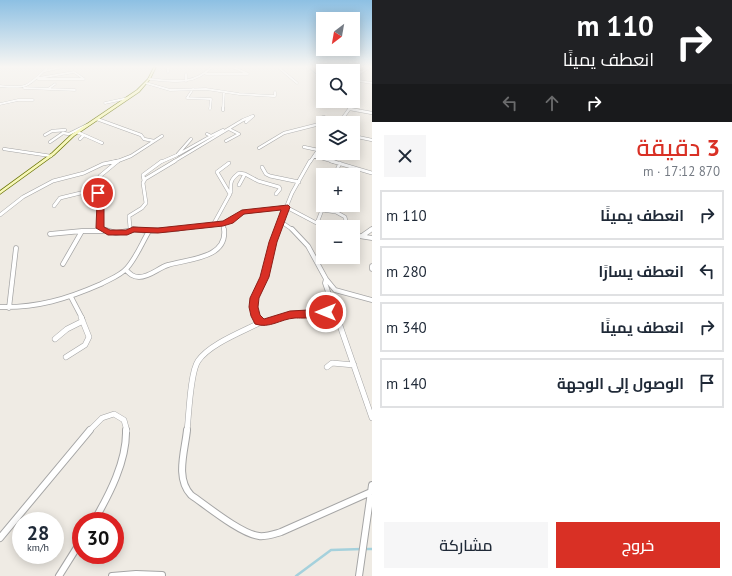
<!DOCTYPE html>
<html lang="ar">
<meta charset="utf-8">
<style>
body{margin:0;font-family:"PT Sans",Cairo,sans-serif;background:#f6f6f7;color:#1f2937;direction:rtl;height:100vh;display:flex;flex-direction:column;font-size:15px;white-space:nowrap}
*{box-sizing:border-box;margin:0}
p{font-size:13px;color:#747a83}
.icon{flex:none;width:22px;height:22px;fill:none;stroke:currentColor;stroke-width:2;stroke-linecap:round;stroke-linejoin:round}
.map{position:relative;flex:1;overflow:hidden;direction:ltr}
.details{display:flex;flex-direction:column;background:#fff;width:360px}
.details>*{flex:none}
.guide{background:#202124;color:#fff;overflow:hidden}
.needle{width:26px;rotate:211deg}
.controls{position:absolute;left:316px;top:12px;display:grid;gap:8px}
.controls a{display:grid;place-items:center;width:44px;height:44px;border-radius:0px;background:#fff;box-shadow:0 2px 10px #0003;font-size:20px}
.speed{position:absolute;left:12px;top:512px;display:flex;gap:8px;font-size:20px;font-weight:700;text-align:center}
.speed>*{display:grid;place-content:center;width:52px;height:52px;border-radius:50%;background:#fff;box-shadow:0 2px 10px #0003;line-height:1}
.speed small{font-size:10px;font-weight:400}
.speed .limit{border:6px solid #d22;background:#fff;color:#111}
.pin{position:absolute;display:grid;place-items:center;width:34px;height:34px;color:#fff;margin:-17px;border:2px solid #fff;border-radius:50%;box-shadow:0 1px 4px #0007}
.me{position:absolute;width:44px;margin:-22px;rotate:270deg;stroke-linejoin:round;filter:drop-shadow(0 0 3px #0008)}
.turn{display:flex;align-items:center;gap:14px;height:84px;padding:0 12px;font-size:18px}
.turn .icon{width:52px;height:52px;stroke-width:2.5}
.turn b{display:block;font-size:28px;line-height:34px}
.lanes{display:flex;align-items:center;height:38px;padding:0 12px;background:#0003;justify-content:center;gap:20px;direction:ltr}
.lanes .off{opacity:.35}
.round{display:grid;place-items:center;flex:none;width:42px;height:42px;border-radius:0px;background:#f6f6f7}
.summary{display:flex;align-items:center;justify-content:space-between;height:68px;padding:0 12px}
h1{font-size:24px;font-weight:600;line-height:30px;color:#d93025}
.cta{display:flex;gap:8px;margin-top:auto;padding:8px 12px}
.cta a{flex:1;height:46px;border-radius:0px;background:#d93025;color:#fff;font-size:16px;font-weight:600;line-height:46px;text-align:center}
.cta a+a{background:#f6f6f7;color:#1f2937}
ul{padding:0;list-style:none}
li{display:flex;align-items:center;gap:12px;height:50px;margin:0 8px 6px;padding:0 4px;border:2px solid #e0e1e3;border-radius:0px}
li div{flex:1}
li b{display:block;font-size:15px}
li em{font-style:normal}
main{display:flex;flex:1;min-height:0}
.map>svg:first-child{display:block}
</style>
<main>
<section class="details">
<div class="guide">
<div class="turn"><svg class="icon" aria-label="right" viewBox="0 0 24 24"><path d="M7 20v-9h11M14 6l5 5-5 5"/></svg><div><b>110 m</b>انعطف يمينًا</div></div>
<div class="lanes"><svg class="icon off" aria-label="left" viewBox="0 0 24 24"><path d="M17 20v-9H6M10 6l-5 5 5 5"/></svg><svg class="icon off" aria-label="ahead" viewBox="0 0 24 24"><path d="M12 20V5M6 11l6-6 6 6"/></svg><svg class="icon" aria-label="right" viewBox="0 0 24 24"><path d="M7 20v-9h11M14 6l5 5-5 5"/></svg></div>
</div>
<div class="summary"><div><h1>3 دقيقة</h1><p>870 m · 17:12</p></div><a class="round"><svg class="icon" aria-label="close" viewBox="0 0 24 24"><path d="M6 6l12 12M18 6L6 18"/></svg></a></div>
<ul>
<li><svg class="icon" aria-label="right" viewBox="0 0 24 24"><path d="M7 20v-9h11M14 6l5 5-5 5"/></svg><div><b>انعطف يمينًا</b></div><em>110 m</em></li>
<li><svg class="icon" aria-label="left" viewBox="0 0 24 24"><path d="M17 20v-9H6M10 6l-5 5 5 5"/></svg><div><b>انعطف يسارًا</b></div><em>280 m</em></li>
<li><svg class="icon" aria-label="right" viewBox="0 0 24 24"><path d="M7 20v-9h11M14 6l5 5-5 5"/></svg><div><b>انعطف يمينًا</b></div><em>340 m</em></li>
<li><svg class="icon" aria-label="arrive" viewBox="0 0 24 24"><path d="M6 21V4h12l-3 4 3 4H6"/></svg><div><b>الوصول إلى الوجهة</b></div><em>140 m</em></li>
</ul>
<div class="cta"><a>خروج</a><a>مشاركة</a></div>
</section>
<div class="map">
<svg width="372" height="576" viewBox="0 0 372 576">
<rect width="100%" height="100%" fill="#efebe4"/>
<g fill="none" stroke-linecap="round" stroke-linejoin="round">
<path stroke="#a5d1dc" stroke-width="1" d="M308 67 323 80"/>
<path stroke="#a5d1dc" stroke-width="2.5" d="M365 549H372
M296 576 331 550 362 549"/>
<defs>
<path id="street-far5" d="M168 67V72
M278 67 297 83
M326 67 361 72
M45 71 63 67
M186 74V81
M206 74H248L233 67
M38 79H84L74 72 39 78
M149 79C174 81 192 86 212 67
M353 80 372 83
M353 82 357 75 370 67
M146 83 170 90 206 89 239 94 273 96H275V92
M0 86C29 89 28 86 48 67
M24 88 75 90
M48 89 55 84
M193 89 187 98 211 99 210 109
M105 103 128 98
M0 104 18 100H33
M223 109 224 92
M349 109 351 101"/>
<path id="street-far4" d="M350 109 372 113
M223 110V108
M97 119 141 135 144 139 154 141
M318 119 324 117 322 122
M339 123 350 108
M77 132 84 135 80 139
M45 135 52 131 65 130
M84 135 102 143
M211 136 223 130
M353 136 372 140
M226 141 239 134 229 129
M50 142 63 133 69 134 87 125
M304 147 318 150
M259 148 284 133 343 118
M4 149 51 156
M179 154 211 136 207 134
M314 156 335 162
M118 161 131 156 162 136
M113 162 118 161 117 162
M161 162 177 155 191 139
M173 162 243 120 253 116 246 122
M310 162 323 143"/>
<path id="street-far3" d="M331 161 372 173
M262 167 266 174 270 176 299 182
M245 174 258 181 279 187 280 189 276 194
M335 174 340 163
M144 181 143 175 162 161
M229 192H231C230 182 231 179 239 173L245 174 239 185
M54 206 60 198 97 189
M0 215 23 197 53 181 84 173 103 164 118 161
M280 221 293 230
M317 223 322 210 336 212 345 217 346 221
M223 224 224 230
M213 225 230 194 217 172 229 163
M103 230 100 228 98 180 100 176 118 161
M136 230 130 228 129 216 142 208 146 203 143 183 145 179 175 161
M168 230 223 224 245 212 286 207 324 227
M277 230 292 193 310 161
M370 230 372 229"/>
<path id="street-far2" d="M102 229 116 233 133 230
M133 229 147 231 178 229
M292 229 308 246 326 279 325 283 335 312
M50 234 82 231
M353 235 372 238
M362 236 372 229
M63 264 82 231H103
M372 266V269
M126 270C130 274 133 277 139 277 150 277 158 268 168 265 187 259 228 259 224 229
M326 279 335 290 372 300
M71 297 82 318
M0 307C37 308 67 299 101 284 110 279 120 276 127 268 136 258 142 243 149 231
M9 308 16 248
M256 318 254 308 255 300 266 274 277 229
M278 318 303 313 335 312 337 318"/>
<path id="street-far1" d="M256 317 263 323 281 317
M337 317 372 418
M55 339 67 329 83 321
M66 357 85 345 89 337 81 317
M327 367 332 363 354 365
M89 431 102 418 114 414 124 420 127 431
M187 431C189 415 190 373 198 361 209 344 244 331 261 322"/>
<path id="street" d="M187 430C185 451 175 478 191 495 207 506 241 534 259 536 266 537 274 534 281 532L371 492
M94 521C109 495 127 461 126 430
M0 538 90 430
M59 576 81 541
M112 576 136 574 162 575
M359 576 372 485"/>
<path id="secondary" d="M154 67H156L150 79 139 92 74 136 54 155 0 194V191L52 153 72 134 137 90 148 79Z"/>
</defs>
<use href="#street-far5" stroke="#a5a5a5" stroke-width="2.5"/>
<use href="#street-far4" stroke="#a5a5a5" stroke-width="3.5"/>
<use href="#street-far3" stroke="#a5a5a5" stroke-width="4"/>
<use href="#street-far2" stroke="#a5a5a5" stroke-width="5.5"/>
<use href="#street-far1" stroke="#a5a5a5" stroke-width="6"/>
<use href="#street" stroke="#a5a5a5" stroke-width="8"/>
<use href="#secondary" stroke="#6a7407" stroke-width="1.5"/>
<use href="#street-far5" stroke="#fff" stroke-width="2"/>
<use href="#street-far4" stroke="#fff" stroke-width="2.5"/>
<use href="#street-far3" stroke="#fff" stroke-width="3"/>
<use href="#street-far2" stroke="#fff" stroke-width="4"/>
<use href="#street-far1" stroke="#fff" stroke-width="5"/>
<use href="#street" stroke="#fff" stroke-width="6"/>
<use href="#secondary" fill="#f7f8b9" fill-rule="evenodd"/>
</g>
<linearGradient id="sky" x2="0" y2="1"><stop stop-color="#8dc0e3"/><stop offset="0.45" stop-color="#f8f6f3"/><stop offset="1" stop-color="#f8f6f3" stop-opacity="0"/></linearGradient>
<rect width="372" height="148" fill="url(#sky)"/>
<path fill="#d93025" stroke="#8d1f18" d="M98 191 102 193 104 202V227L110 230H126L133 227 158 228 223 221 242 210 288 205 290 207 277 242 269 277 259 298 258 307 260 315 264 319 290 311 326 309 331 312C327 319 302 318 295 318 280 319 270 329 255 324L251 316 249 307 250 298 260 277 269 242 281 210 244 214 233 223 223 226 158 233 134 232 127 235H108L96 228 97 202 95 193Z"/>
</svg>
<div class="controls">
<a><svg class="needle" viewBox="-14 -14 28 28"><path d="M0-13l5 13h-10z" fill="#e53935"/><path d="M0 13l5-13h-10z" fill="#747a83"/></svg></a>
<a><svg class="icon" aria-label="search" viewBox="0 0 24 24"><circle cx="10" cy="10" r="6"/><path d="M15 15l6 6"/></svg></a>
<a><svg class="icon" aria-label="layers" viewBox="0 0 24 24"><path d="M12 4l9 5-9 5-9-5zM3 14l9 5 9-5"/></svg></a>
<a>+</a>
<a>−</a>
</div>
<div class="speed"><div>28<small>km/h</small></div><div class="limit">30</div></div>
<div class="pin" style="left:98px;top:193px;background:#d93025"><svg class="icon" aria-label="arrive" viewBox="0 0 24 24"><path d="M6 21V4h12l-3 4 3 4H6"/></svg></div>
<svg class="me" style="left:326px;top:312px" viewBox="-20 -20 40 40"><circle r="17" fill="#d93025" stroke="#fff" stroke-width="3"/><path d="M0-11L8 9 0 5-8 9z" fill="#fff"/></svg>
</div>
</main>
